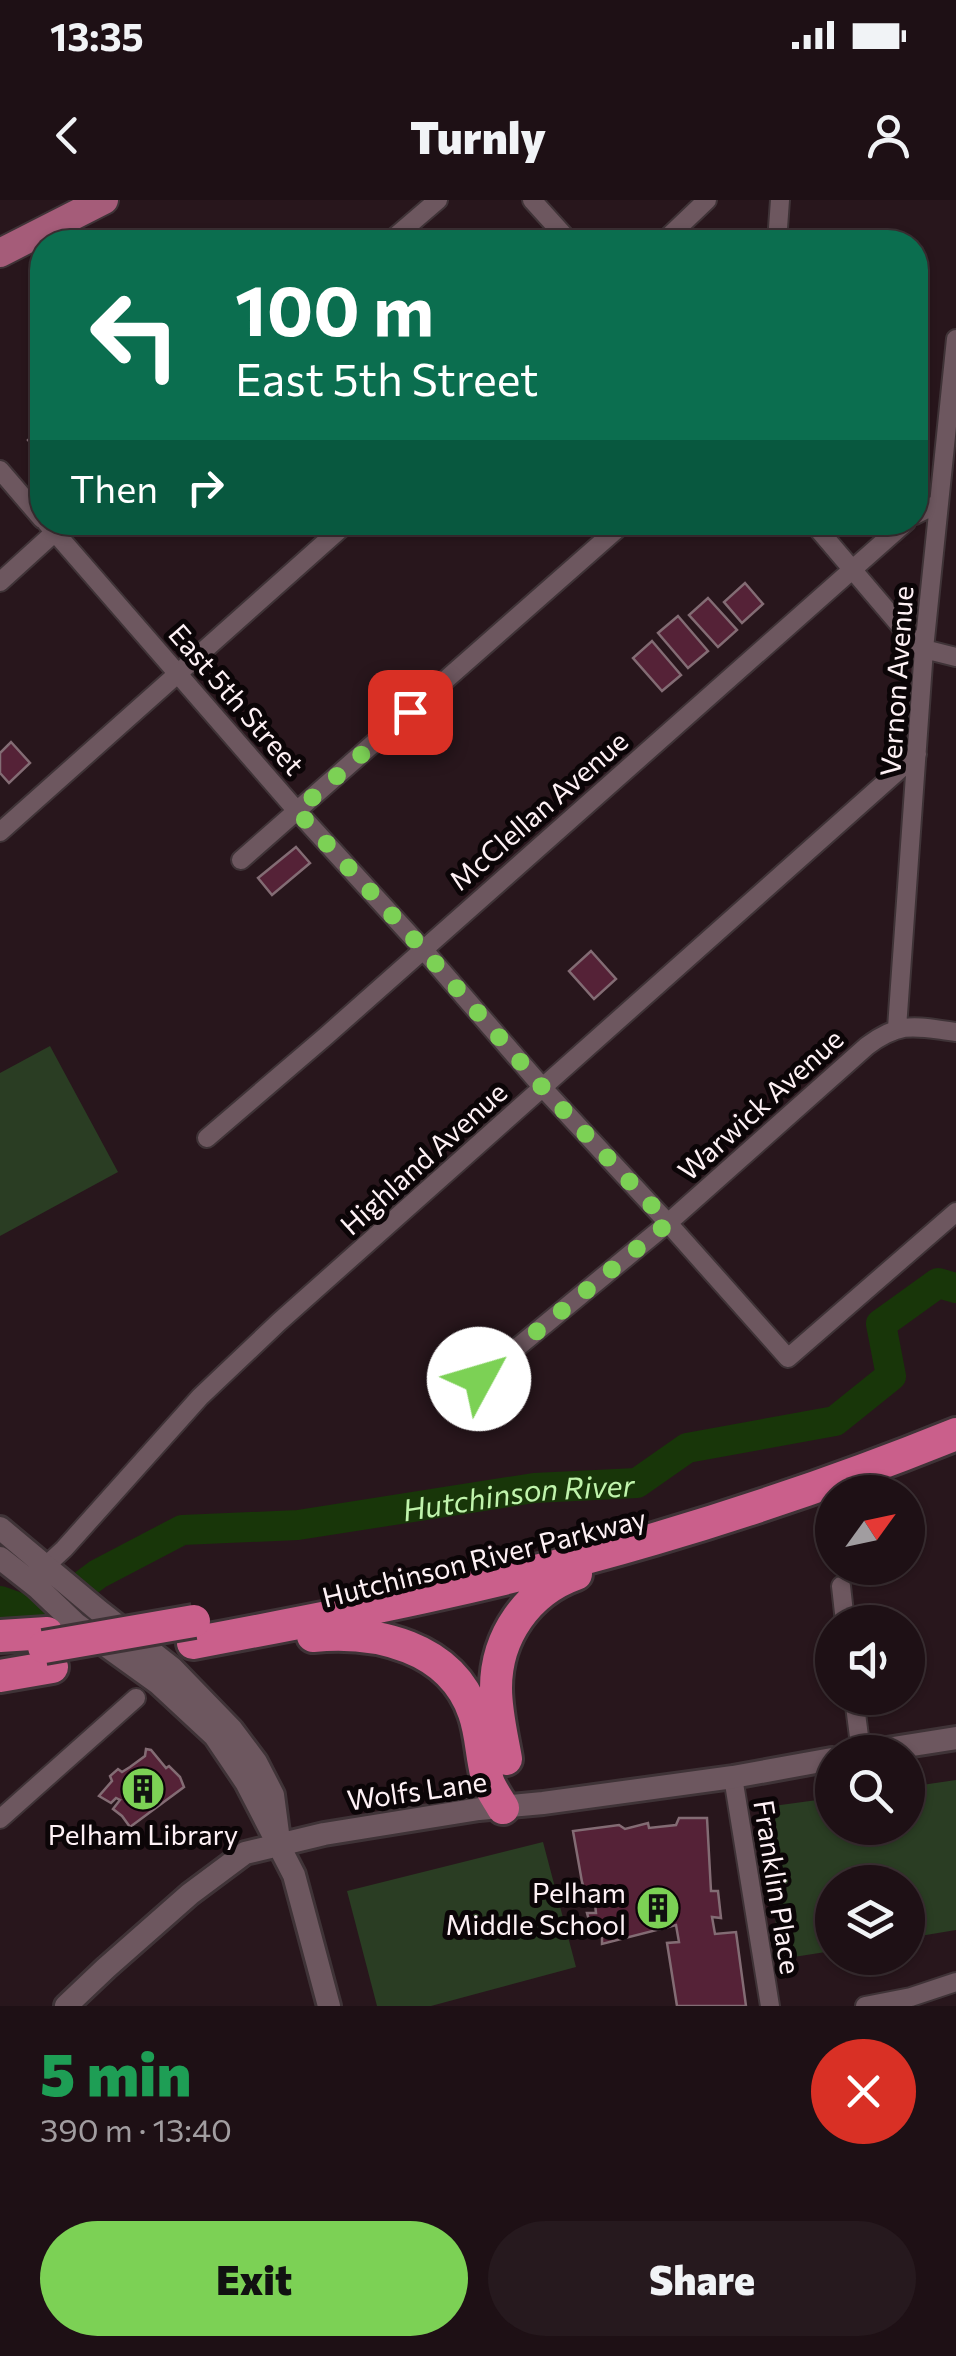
<!DOCTYPE html>
<meta charset="utf-8">
<style>
body{margin:0;font-family:Commissioner,sans-serif;background:#26191e;color:#f1f3f6;height:100vh;display:flex;flex-direction:column;font-size:38px;white-space:nowrap}
*{box-sizing:border-box;margin:0}
p{font-size:32px;color:#a19da0}
.icon{flex:none;width:55px;height:55px;fill:none;stroke:currentColor;stroke-width:2;stroke-linecap:round;stroke-linejoin:round}
.map{position:relative;height:1806px;overflow:hidden}
.panel{display:flex;flex-direction:column;background:#1e1015;flex:1}
.panel>*{flex:none}
.hud{position:absolute;left:30px;top:30px;width:898px;height:305px;border-radius:40px;box-shadow:0 2px 8px #0004,0 0 0 2px #3c3034;background:#0b6e4f;color:#fff;overflow:hidden}
.needle{width:65px;rotate:57deg}
.fabs{position:absolute;left:815px;top:1275px;display:grid;gap:20px}
.fabs a{display:grid;place-items:center;width:110px;height:110px;border-radius:50%;background:#1e1015;box-shadow:0 2px 8px #0004,0 0 0 2px #3c3034;font-size:50px}
.pin{position:absolute;display:grid;place-items:center;width:85px;height:85px;color:#fff;margin:-42px;border-radius:20px;box-shadow:0 5px 15px #0006}
.me{position:absolute;width:110px;margin:-55px;rotate:51deg;stroke-linejoin:round;filter:drop-shadow(0 0 8px #0008)}
.turn{display:flex;align-items:center;gap:35px;height:210px;padding:0 40px;font-size:45px}
.turn .icon{width:130px;height:130px;stroke-width:2.5}
.turn b{display:block;font-size:70px;line-height:85px}
.then{display:flex;align-items:center;height:95px;padding:0 40px;background:#0003;gap:20px;font-size:38px}
.round{display:grid;place-items:center;flex:none;width:105px;height:105px;border-radius:52px;background:#26191e}
.head{display:flex;align-items:center;justify-content:space-between;height:170px;padding:0 40px}
h1{font-size:60px;font-weight:800;line-height:75px;color:#1e9e55}
.primary-button{display:flex;gap:20px;margin-top:auto;padding:20px 40px}
.primary-button a{flex:1;height:115px;border-radius:60px;background:#7cd155;color:#111;font-size:40px;font-weight:800;line-height:115px;text-align:center}
.primary-button a+a{background:#26191e;color:#f1f3f6}
.status{display:flex;justify-content:space-between;align-items:center;height:70px;padding:0 50px;background:#1e1015;direction:ltr}
.status svg{height:28px;fill:currentColor}
header{display:flex;justify-content:space-between;align-items:center;height:130px;padding:0 40px;background:#1e1015;font-size:45px;font-weight:800}
.map>svg:first-child{display:block}
</style>
<div class="status"><b>13:35</b><svg viewBox="0 0 49 12"><path d="M0 12V9h3v3zM5 12V6h3v6zM10 12V3h3v9zM15 12V0h3v12zM26 1h20v11H26zM47 4h2v5h-2z"/></svg></div>
<header><svg class="icon" aria-label="back" viewBox="0 0 24 24"><path d="M15 5l-7 7 7 7"/></svg>Turnly<svg class="icon" aria-label="person" viewBox="0 0 24 24"><circle cx="12" cy="8" r="4"/><path d="M4 21q1-7 8-7t8 7"/></svg></header>
<div class="map">
<svg width="956" height="1806" viewBox="0 0 956 1806">
<rect width="100%" height="100%" fill="#28161c"/>
<path fill="#2a3d23" d="M50 846 118 972 0 1036V873Z
M956 1580V1730L908 1738V1682H832V1751L781 1759 759 1608 832 1598V1628H908V1587Z
M543 1642 576 1767 431 1806H377L347 1691Z"/>
<g fill="none" stroke-linecap="round" stroke-linejoin="round">
<path stroke="#183609" stroke-width="30" id="s1" d="M0 1401 42 1416 98 1374 182 1330 298 1325 534 1288 637 1283 687 1248 835 1221 891 1176 881 1124 938 1083 956 1088"/>
</g>
<path fill="#552237" stroke="#836c74" stroke-width="2.5" d="M42 227V256L28 240Z
M745 383 763 404 742 423 724 402Z
M708 398 737 430 718 447 689 415Z
M678 416 708 451 688 468 658 433Z
M652 441 681 475 662 491 633 458Z
M11 542 30 563 9 583 0 573V553Z
M296 647 310 663 272 695 258 678Z
M591 751 616 779 594 799 569 771Z
M146 1549 151 1550 166 1568 169 1566 180 1577 184 1587 130 1627 122 1616 113 1609 120 1600 116 1598 111 1603 99 1596 112 1581 110 1576 118 1569 122 1572 130 1567 145 1556Z
M679 1618H707L711 1691H718L721 1718 712 1717 715 1734 736 1732 746 1806H677L667 1743 679 1742 676 1725 602 1744V1736L594 1738 587 1713H596L595 1704H589L582 1682 573 1631 619 1625 625 1629 648 1623 649 1628 676 1625Z"/>
<g fill="none" stroke-linecap="round" stroke-linejoin="round">
<defs>
<path id="minor" d="M532 0 570 42
M389 42 438 0
M663 42 707 0
M777 42 780 0
M0 270 42 319
M915 315 939 303
M46 322 297 611 422 748 543 888 668 1023 788 1158 956 1012
M812 322 908 435 924 449 956 457
M0 382 66 322
M0 632 348 322
M241 660 625 322
M897 828 924 449 956 139
M207 938 326 836 906 322
M479 1179 668 1023 867 846C902 820 916 827 956 832
M36 1375 64 1349 200 1197 279 1122 917 554
M841 1386 845 1422
M854 1498 861 1552
M733 1577 770 1806
M0 1619 136 1498
M865 1806 911 1797 956 1782"/>
<path id="tertiary" d="M0 1328 99 1411 172 1468 232 1530 256 1562 273 1595 278 1633
M0 1358 37 1387 76 1424 158 1483 215 1536 246 1582 294 1675 329 1806
M868 1552 956 1538
M66 1806 106 1768 190 1694 245 1653 324 1634 479 1609 543 1603 733 1577 832 1559"/>
<path id="primary" d="M0 53 104 0"/>
<path id="motorway" d="M0 1436 47 1433
M313 1436C376 1430 451 1446 474 1513 482 1535 481 1559 488 1581 491 1590 498 1599 503 1608
M193 1443C348 1414 502 1384 654 1339 756 1309 857 1274 956 1234
M0 1476 52 1467
M506 1559C502 1536 496 1512 496 1488 496 1436 528 1391 576 1374"/>
</defs>
<use href="#minor" stroke="#3f3337" stroke-width="22"/>
<use href="#tertiary" stroke="#3f3337" stroke-width="28"/>
<use href="#primary" stroke="#3f3337" stroke-width="32"/>
<use href="#motorway" stroke="#3f3337" stroke-width="38"/>
<use href="#minor" stroke="#6d575f" stroke-width="18"/>
<use href="#tertiary" stroke="#6d575f" stroke-width="22"/>
<use href="#primary" stroke="#a55c79" stroke-width="28"/>
<use href="#motorway" stroke="#ca5f8b" stroke-width="32"/>
<defs>
<path id="motorway-bridge" d="M44 1447 194 1421"/>
</defs>
<use href="#motorway-bridge" stroke="#3f3337" stroke-width="38" stroke-linecap="butt"/>
<use href="#motorway-bridge" stroke="#ca5f8b" stroke-width="32"/>
</g>
<g fill="none" stroke-linecap="round" stroke-linejoin="round">
<path stroke="#7cd155" stroke-width="18" stroke-dasharray="0 32.4" d="M410 512 297 611 422 748 543 888 668 1023 479 1179"/>
</g>
<defs>
<symbol id="building-disc" viewBox="-11 -11 22 22"><circle r="9.5" fill="#7cd155" stroke="#0b0507"/><path d="M-4-6H4V6H1V3H-1V6H-4ZM-2.5-4.3h1.7v1.8h-1.7ZM.8-4.3h1.7v1.8H.8ZM-2.5-1h1.7V.8h-1.7ZM.8-1h1.7V.8H.8Z" fill="#111"/></symbol>
</defs>
<g fill-rule="evenodd">
<use href="#building-disc" x="118" y="1564" width="50" height="50"/>
<use href="#building-disc" x="633" y="1683" width="50" height="50"/>
</g>
<g text-anchor="middle" dominant-baseline="central" stroke-width="10" stroke-linejoin="round" paint-order="stroke">
<g font-size="28" fill="#fef1f5" stroke="#0b0507">
<text transform="translate(896 481) rotate(-86)">Vernon Avenue</text>
<text transform="translate(237 499) rotate(49)">East 5th Street</text>
<text transform="translate(538 610) rotate(-41)">McClellan Avenue</text>
<text transform="translate(760 904) rotate(-42)">Warwick Avenue</text>
<text transform="translate(423 958) rotate(-42)">Highland Avenue</text>
<text transform="translate(484 1357) rotate(-14)">Hutchinson River Parkway</text>
<text transform="translate(417 1590) rotate(-8)">Wolfs Lane</text>
<text transform="translate(778 1687) rotate(81)">Franklin Place</text>
</g>
<g font-size="28" fill="#fef1f5" stroke="#0b0507">
<text x="143" y="1634">Pelham Library</text>
<text x="626" y="1692" text-anchor="end">Pelham<tspan x="626" dy="32">Middle School</tspan></text>
</g>
<g font-size="30" font-style="italic" fill="#c0f4ac" stroke="#0b0507">
<text stroke="none"><textPath href="#s1" startOffset="548">Hutchinson River</textPath></text>
</g>
</g>
</svg>
<div class="fabs">
<a><svg class="needle" viewBox="-14 -14 28 28"><path d="M0-13l5 13h-10z" fill="#e53935"/><path d="M0 13l5-13h-10z" fill="#a19da0"/></svg></a>
<a><svg class="icon" aria-label="sound" viewBox="0 0 24 24"><path d="M4 9h4l5-4v14l-5-4H4zM17 9q2 3 0 6"/></svg></a>
<a><svg class="icon" aria-label="search" viewBox="0 0 24 24"><circle cx="10" cy="10" r="6"/><path d="M15 15l6 6"/></svg></a>
<a><svg class="icon" aria-label="layers" viewBox="0 0 24 24"><path d="M12 4l9 5-9 5-9-5zM3 14l9 5 9-5"/></svg></a>
</div>
<div class="pin" style="left:410px;top:512px;background:#d93025"><svg class="icon" aria-label="arrive" viewBox="0 0 24 24"><path d="M6 21V4h12l-3 4 3 4H6"/></svg></div>
<svg class="me" style="left:479px;top:1179px" viewBox="-20 -20 40 40"><circle r="19" fill="#fff"/><path d="M0-13L10 11 0 6-10 11z" fill="#7cd155"/></svg>
<div class="hud">
<div class="turn"><svg class="icon" aria-label="left" viewBox="0 0 24 24"><path d="M17 20v-9H6M10 6l-5 5 5 5"/></svg><div><b>100 m</b>East 5th Street</div></div>
<div class="then">Then<svg class="icon" aria-label="right" viewBox="0 0 24 24"><path d="M7 20v-9h11M14 6l5 5-5 5"/></svg></div>
</div>
</div>
<section class="panel">
<div class="head"><div><h1>5 min</h1><p>390 m · 13:40</p></div><a class="round" style="background:#d93025;color:#fff"><svg class="icon" aria-label="close" viewBox="0 0 24 24"><path d="M6 6l12 12M18 6L6 18"/></svg></a></div>
<div class="primary-button"><a>Exit</a><a>Share</a></div>
</section>
